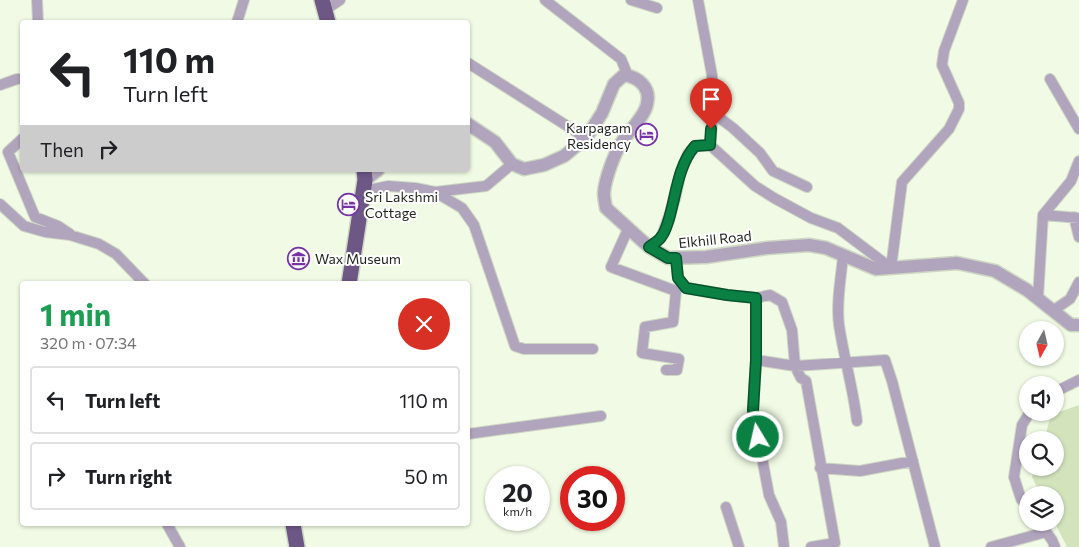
<!DOCTYPE html>
<meta charset="utf-8">
<style>
body{margin:0;font-family:Commissioner,sans-serif;background:#f6f6f6;color:#202124;height:100vh;display:flex;flex-direction:column;font-size:19px;white-space:nowrap}
*{box-sizing:border-box;margin:0}
p{font-size:16px;color:#757577}
.icon{flex:none;width:28px;height:28px;fill:none;stroke:currentColor;stroke-width:2;stroke-linecap:round;stroke-linejoin:round}
.map{position:relative;flex:1;overflow:hidden}
.drawer{position:absolute;left:20px;top:281px;width:450px;height:245px;display:flex;flex-direction:column;background:#fff;border-radius:5px;box-shadow:0 1px 4px #0004}
.drawer>*{flex:none}
.top-card{position:absolute;left:20px;top:20px;width:450px;height:152px;border-radius:5px;box-shadow:0 1px 4px #0004;background:#fff;color:#202124;overflow:hidden}
.needle{width:32px;rotate:188deg}
.controls{position:absolute;left:1019px;top:321px;display:grid;gap:10px}
.controls a{display:grid;place-items:center;width:45px;height:45px;border-radius:50%;background:#fff;box-shadow:0 1px 4px #0004;font-size:25px}
.speed{position:absolute;left:485px;top:466px;display:flex;gap:10px;font-size:25px;font-weight:700;text-align:center}
.speed>*{display:grid;place-content:center;width:65px;height:65px;border-radius:50%;background:#fff;box-shadow:0 1px 4px #0004;line-height:1}
.speed small{font-size:12px;font-weight:400}
.speed .limit{border:8px solid #d22;background:#fff;color:#111}
.pin{position:absolute;display:grid;place-items:center;width:42px;height:42px;color:#fff;margin:-51px -21px;border-radius:50% 50% 50% 0;rotate:-45deg;box-shadow:0 0 5px #0007}
.pin .icon{rotate:45deg}
.me{position:absolute;width:55px;margin:-28px;rotate:351deg;stroke-linejoin:round;filter:drop-shadow(0 0 4px #0008)}
.turn{display:flex;align-items:center;gap:18px;height:105px;padding:0 20px;font-size:22px}
.turn .icon{width:65px;height:65px;stroke-width:2.5}
.turn b{display:block;font-size:35px;line-height:42px}
.then{display:flex;align-items:center;height:48px;padding:0 20px;background:#0003;gap:10px;font-size:19px}
.round{display:grid;place-items:center;flex:none;width:52px;height:52px;border-radius:26px;background:#f6f6f6}
.overview{display:flex;align-items:center;justify-content:space-between;height:85px;padding:0 20px}
h1{font-size:30px;font-weight:700;line-height:38px;color:#1e9e55}
ul{padding:0;list-style:none}
li{display:flex;align-items:center;gap:15px;height:68px;margin:0 10px 8px;padding:0 10px;border:2px solid #e0e0e0;border-radius:5px}
li div{flex:1}
li b{display:block;font-size:19px}
li em{font-style:normal}
.map>svg:first-child{display:block}
</style>
<div class="map">
<svg width="1079" height="547" viewBox="0 0 1079 547">
<rect width="100%" height="100%" fill="#f0fae4"/>
<path fill="#d3e4bd" d="M1079 405V547H1067L1055 523V495H1041L1032 477 1035 468H1055V440H1044L1051 415Z"/>
<g fill="none" stroke-linecap="round" stroke-linejoin="round">
<defs>
<path id="minor" d="M37 0 38 22
M545 0 621 59 628 76
M631 0 657 8
M698 0 712 75 713 113 710 145
M325 10 340 0
M237 22 244 0
M468 63 586 138
M1050 79 1079 129
M0 85 17 79H22
M713 113 733 128 760 153 773 171 807 187
M22 139 8 152 35 217 58 226 70 234
M364 191 388 186 415 188 435 192 462 208 474 225 515 346 524 349H593
M435 192 486 186 512 164
M0 204 24 226 45 232 70 235 99 244 116 254 145 284
M1043 215 1079 218
M1074 217 1079 237
M628 229 611 267 676 291 673 322 645 327 642 353 679 359 677 370H666
M649 247 661 238 675 199 680 175 688 154 695 146 710 145 755 186 774 198 811 218 838 228 891 268 902 182 949 129 959 109V103L942 65 944 51 963 0
M843 256C841 278 836 303 839 325 844 358 853 388 857 421
M676 258 678 278 686 288 727 295 756 298V360L753 410 769 495 781 522 784 547
M756 298 770 295 782 302 792 330 795 366 801 378 806 381 835 543 811 547
M1038 298 1043 215 1071 181 1079 161
M1054 310 1070 299 1079 282
M756 360 795 366 885 360 892 381 935 547
M1055 392 1079 380
M468 434 601 416
M820 468 860 471 913 461
M726 507 739 547
M1028 508 1021 499 1014 477 1022 425 1030 412
M1039 522 1052 540 1055 547
M167 524 180 547
M991 547 1046 532"/>
<path id="tertiary" d="M468 124 495 142 512 164 524 169 544 165 564 156 586 138 602 113 614 84 624 75C639 77 651 88 647 104 645 116 629 131 622 142 614 154 605 179 604 193 604 198 605 203 606 208L649 247 668 258 706 257 767 248 809 245 826 248 876 269 957 263 995 271 1027 290 1071 325H1079
M365 180 378 170"/>
<path id="trunk" d="M322 0 328 22
M349 284 365 180 364 170
M293 524 297 547"/>
</defs>
<use href="#minor" stroke="#ced7c4" stroke-width="12"/>
<use href="#tertiary" stroke="#ced7c4" stroke-width="15"/>
<use href="#trunk" stroke="#ced7c4" stroke-width="18"/>
<use href="#minor" stroke="#b1a5bd" stroke-width="10"/>
<use href="#tertiary" stroke="#b1a5bd" stroke-width="12"/>
<use href="#trunk" stroke="#6d5784" stroke-width="15"/>
</g>
<g fill="none" stroke-linecap="round" stroke-linejoin="round">
<defs>
<path id="route" d="M711 129 710 145 695 146C678 165 676 195 669 219 667 225 665 233 661 237 659 241 653 244 649 247L668 258H676L678 278 686 288 727 295 756 298V360L753 410 758 437"/>
</defs>
<use href="#route" stroke="#07532c" stroke-width="12"/>
<use href="#route" stroke="#0b8043" stroke-width="9"/>
</g>
<defs>
<symbol id="hotel-ring" viewBox="-11 -11 22 22"><circle r="9.5" fill="#fff" stroke="#7533a7" stroke-width="1.5"/><path d="M-6-4.5h1.5V1H6V5H4.5V3h-9V5H-6ZM-4 0a1.8 1.8 0 1 1 3.6 0ZM.5 0V-2.5h3Q6-2.5 6 0Z" fill="#7533a7"/></symbol>
<symbol id="museum-ring" viewBox="-11 -11 22 22"><circle r="9.5" fill="#fff" stroke="#7533a7" stroke-width="1.5"/><path d="M0-6L6-3V-2H-6V-3ZM-5-1h2V3h-2ZM-1-1h2V3h-2ZM3-1h2V3H3ZM-6 4H6V6H-6Z" fill="#7533a7"/></symbol>
</defs>
<g fill-rule="evenodd">
<use href="#hotel-ring" x="634" y="122" width="25" height="25"/>
<use href="#hotel-ring" x="336" y="192" width="25" height="25"/>
<use href="#museum-ring" x="286" y="246" width="25" height="25"/>
</g>
<g text-anchor="middle" dominant-baseline="central" stroke-width="4" stroke-linejoin="round" paint-order="stroke">
<g font-size="14" fill="#1e221a" stroke="#fff" text-anchor="start">
<text x="631" y="127" text-anchor="end">Karpagam<tspan x="631" dy="16">Residency</tspan></text>
<text x="365" y="196">Sri Lakshmi<tspan x="365" dy="16">Cottage</tspan></text>
<text x="315" y="258">Wax Museum</text>
</g>
<g font-size="14" fill="#1e221a" stroke="#fff">
<text transform="translate(715 239) rotate(-6)">Elkhill Road</text>
</g>
</g>
</svg>
<div class="controls">
<a><svg class="needle" viewBox="-14 -14 28 28"><path d="M0-13l5 13h-10z" fill="#e53935"/><path d="M0 13l5-13h-10z" fill="#757577"/></svg></a>
<a><svg class="icon" aria-label="sound" viewBox="0 0 24 24"><path d="M4 9h4l5-4v14l-5-4H4zM17 9q2 3 0 6"/></svg></a>
<a><svg class="icon" aria-label="search" viewBox="0 0 24 24"><circle cx="10" cy="10" r="6"/><path d="M15 15l6 6"/></svg></a>
<a><svg class="icon" aria-label="layers" viewBox="0 0 24 24"><path d="M12 4l9 5-9 5-9-5zM3 14l9 5 9-5"/></svg></a>
</div>
<div class="speed"><div>20<small>km/h</small></div><div class="limit">30</div></div>
<div class="pin" style="left:711px;top:129px;background:#d93025"><svg class="icon" aria-label="arrive" viewBox="0 0 24 24"><path d="M6 21V4h12l-3 4 3 4H6"/></svg></div>
<svg class="me" style="left:758px;top:437px" viewBox="-20 -20 40 40"><circle r="17" fill="#0b8043" stroke="#fff" stroke-width="3"/><path d="M0-11L8 9 0 5-8 9z" fill="#fff"/></svg>
<div class="top-card">
<div class="turn"><svg class="icon" aria-label="left" viewBox="0 0 24 24"><path d="M17 20v-9H6M10 6l-5 5 5 5"/></svg><div><b>110 m</b>Turn left</div></div>
<div class="then">Then<svg class="icon" aria-label="right" viewBox="0 0 24 24"><path d="M7 20v-9h11M14 6l5 5-5 5"/></svg></div>
</div>
<section class="drawer">
<div class="overview"><div><h1>1 min</h1><p>320 m · 07:34</p></div><a class="round" style="background:#d93025;color:#fff"><svg class="icon" aria-label="close" viewBox="0 0 24 24"><path d="M6 6l12 12M18 6L6 18"/></svg></a></div>
<ul>
<li><svg class="icon" aria-label="left" viewBox="0 0 24 24"><path d="M17 20v-9H6M10 6l-5 5 5 5"/></svg><div><b>Turn left</b></div><em>110 m</em></li>
<li><svg class="icon" aria-label="right" viewBox="0 0 24 24"><path d="M7 20v-9h11M14 6l5 5-5 5"/></svg><div><b>Turn right</b></div><em>50 m</em></li>
</ul>
</section>
</div>
